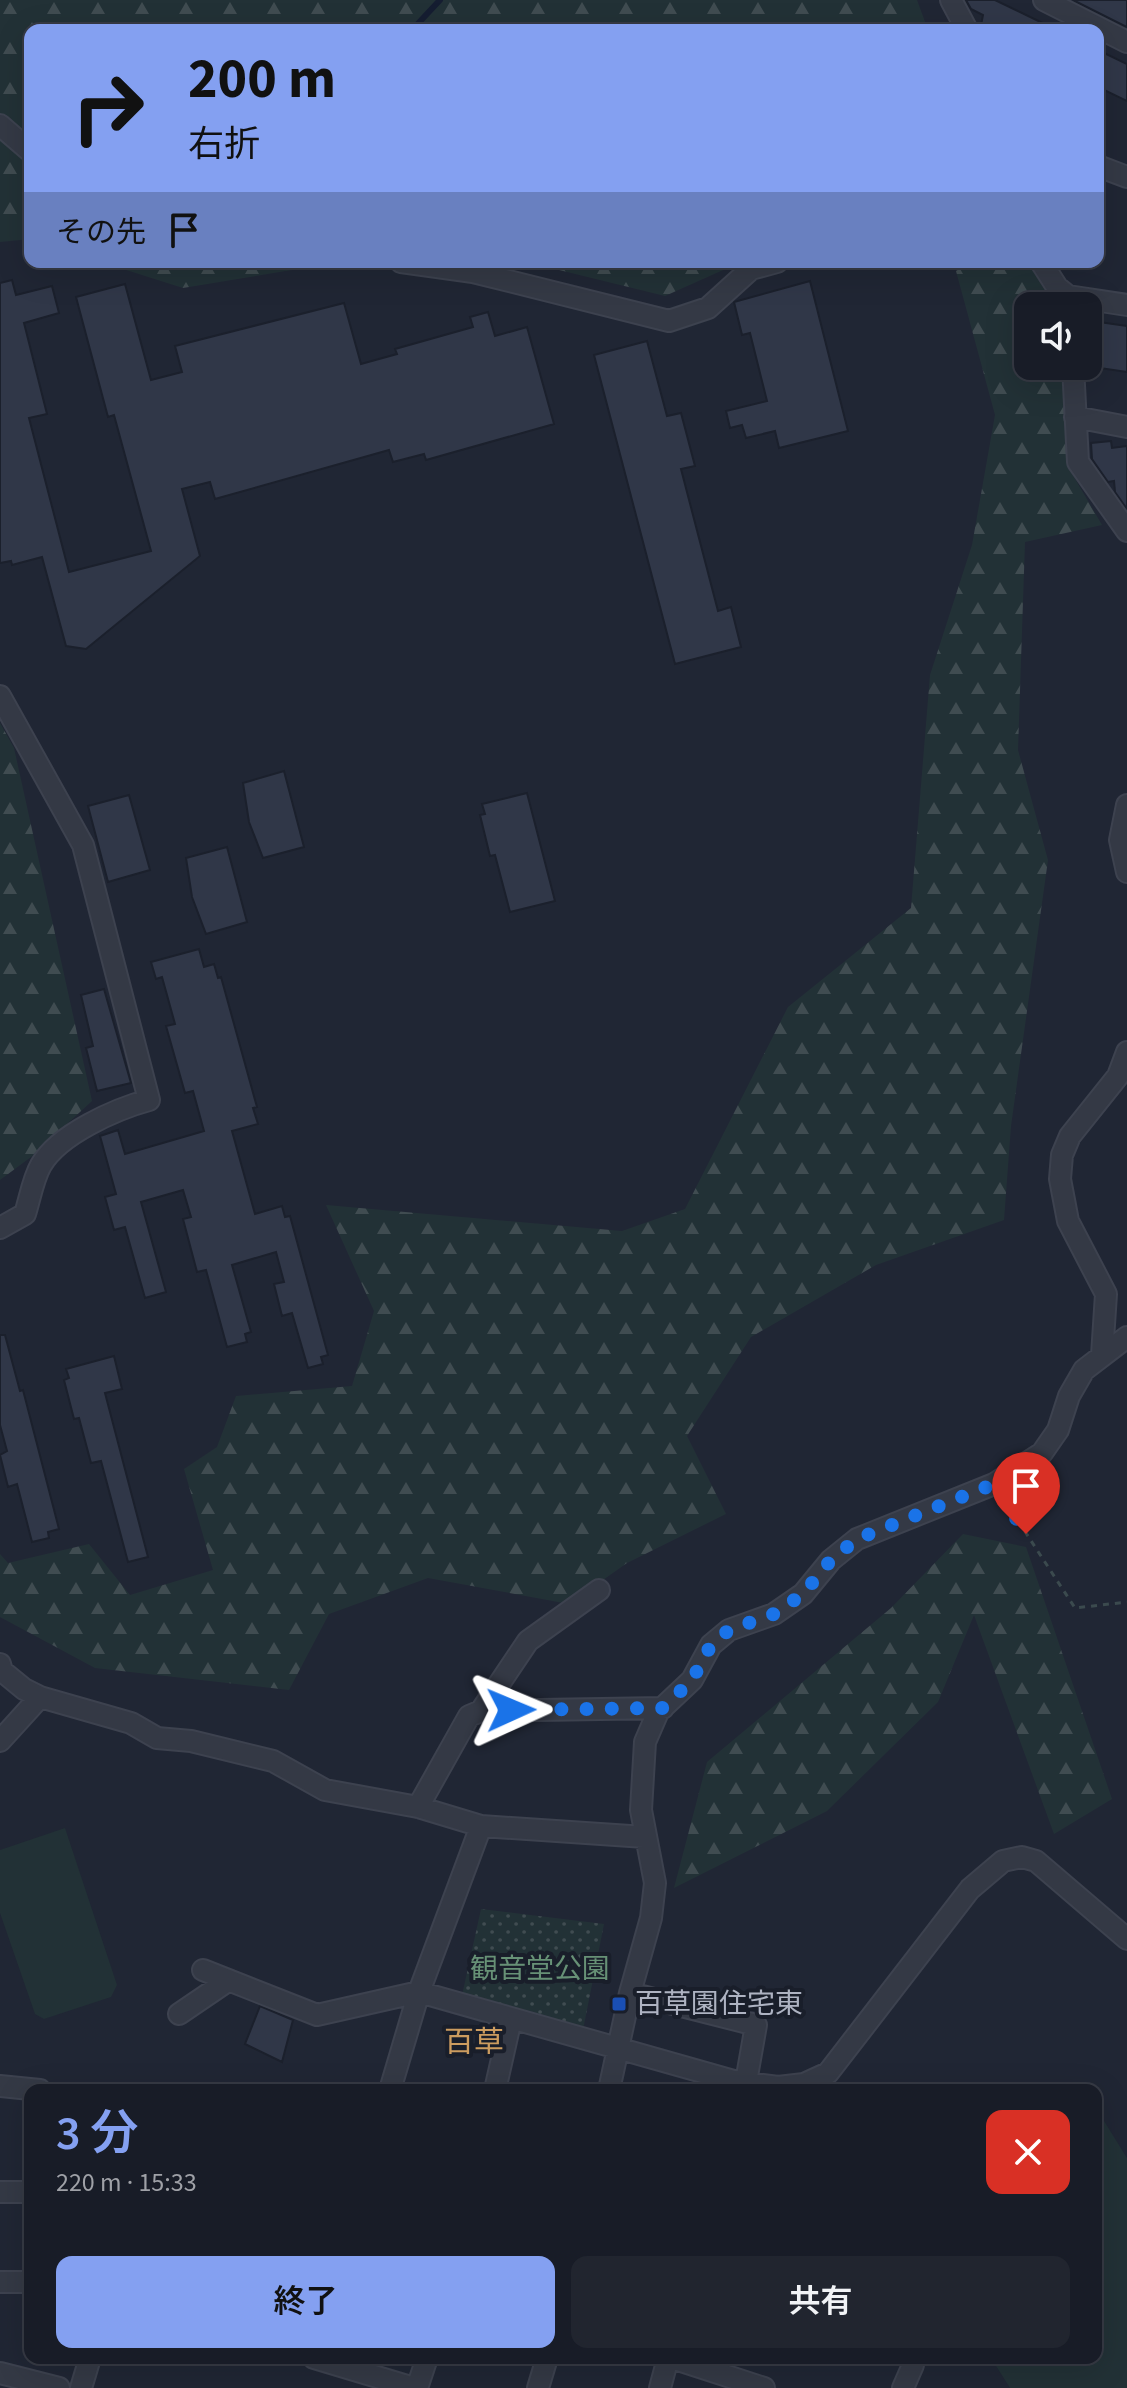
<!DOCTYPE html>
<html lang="ja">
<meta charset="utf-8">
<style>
body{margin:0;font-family:"Source Sans 3","Noto Sans JP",sans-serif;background:#21252f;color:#f1f3f6;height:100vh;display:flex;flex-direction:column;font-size:30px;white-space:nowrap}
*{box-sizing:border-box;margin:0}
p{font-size:26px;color:#9fa1a7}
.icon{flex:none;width:44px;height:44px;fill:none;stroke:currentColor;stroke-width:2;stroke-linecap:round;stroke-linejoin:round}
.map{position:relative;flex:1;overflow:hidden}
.sheet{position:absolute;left:24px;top:2084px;width:1078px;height:280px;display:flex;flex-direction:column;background:#181c27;border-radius:16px;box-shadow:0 8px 32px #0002,0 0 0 2px #363a44}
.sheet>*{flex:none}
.banner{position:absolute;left:24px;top:24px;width:1080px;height:244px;border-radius:16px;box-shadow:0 8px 32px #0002,0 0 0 2px #363a44;background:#84a0f1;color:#111;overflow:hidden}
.fabs{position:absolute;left:1014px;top:292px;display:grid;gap:16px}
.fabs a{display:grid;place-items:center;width:88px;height:88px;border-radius:16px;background:#181c27;box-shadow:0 8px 32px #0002,0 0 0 2px #363a44;font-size:40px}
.pin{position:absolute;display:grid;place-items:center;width:68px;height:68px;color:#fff;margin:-82px -34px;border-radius:50% 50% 50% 0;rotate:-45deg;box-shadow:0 0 8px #0007}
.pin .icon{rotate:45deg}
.me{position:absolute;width:88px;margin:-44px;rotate:89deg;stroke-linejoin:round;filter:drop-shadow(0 0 6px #0008)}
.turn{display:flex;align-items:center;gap:28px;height:168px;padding:0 32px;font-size:36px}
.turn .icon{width:104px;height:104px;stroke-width:2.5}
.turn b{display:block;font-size:56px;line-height:68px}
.then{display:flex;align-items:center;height:76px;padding:0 32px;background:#0003;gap:16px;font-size:30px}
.round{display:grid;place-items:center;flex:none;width:84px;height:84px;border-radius:16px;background:#21252f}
.summary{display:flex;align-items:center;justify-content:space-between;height:136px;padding:0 32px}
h1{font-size:48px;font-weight:600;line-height:60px;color:#84a0f1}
.button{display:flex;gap:16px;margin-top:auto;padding:16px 32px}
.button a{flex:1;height:92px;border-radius:16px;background:#84a0f1;color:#111;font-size:32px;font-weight:600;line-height:92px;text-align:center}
.button a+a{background:#21252f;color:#f1f3f6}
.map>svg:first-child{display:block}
</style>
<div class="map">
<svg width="1127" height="2388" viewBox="0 0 1127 2388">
<defs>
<pattern id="forest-firs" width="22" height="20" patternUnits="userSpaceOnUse" patternTransform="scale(2)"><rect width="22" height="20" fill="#223136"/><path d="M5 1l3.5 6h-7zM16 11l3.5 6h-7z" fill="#404c51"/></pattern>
<pattern id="park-dots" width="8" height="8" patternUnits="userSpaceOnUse" patternTransform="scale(2)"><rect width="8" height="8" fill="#223136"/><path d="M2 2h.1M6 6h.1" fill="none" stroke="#404c51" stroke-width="1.8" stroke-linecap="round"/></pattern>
</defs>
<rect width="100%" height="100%" fill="#202634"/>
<path fill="url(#forest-firs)" d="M0 0H917L928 30H30V239L0 242Z
M101 262H340L183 288Z
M554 262H741L665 296 555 269Z
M971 262H1028L1054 306H1028V366H1063L1071 472 1102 525 1025 542 1018 750 1048 860 1011 1126 1004 1220 876 1265 751 1337 687 1436 726 1514 627 1563 569 1604 428 1578 329 1614 289 1690 95 1668 0 1617V1554L8 1563 89 1544 130 1595 213 1570 184 1469 217 1447 236 1396 352 1386 374 1311 326 1205 622 1231 685 1209 788 1007 911 908 930 675 972 545 995 415 956 271Z
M0 723 14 748 92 1101 31 1157 0 1180Z
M963 1534 1026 1547 1112 1799 1054 1834 974 1615 938 1702 827 1811 674 1888 707 1762 891 1608Z"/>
<path fill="url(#park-dots)" d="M481 1909 604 1924 582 2035 461 2000Z"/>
<path fill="#223136" d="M65 1828 117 1985 111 1997 44 2019 35 2014 0 1913V1850Z
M1096 2108 1127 2158V2388H1010L991 2358H1096Z"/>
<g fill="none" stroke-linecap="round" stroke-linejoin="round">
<path stroke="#151d31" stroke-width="6" d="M412 30 440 0"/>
</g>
<path fill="#303748" stroke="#1b202c" stroke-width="2" d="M966 0H995L1057 30H980L983 15 971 9Z
M1073 0H1127V27Z
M1098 50 1127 64V101L1098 87Z
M12 280 16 295 52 286 59 313 24 323 47 414 29 418 69 572 151 551 114 415 108 417 76 297 125 284 151 380 182 372 175 346 344 303 361 364 397 354 395 349 473 327 470 317 488 312 495 336 527 327 554 424 426 460 424 454 393 462 389 450 215 499 210 482 182 489 200 556 86 649 66 646 42 557 12 565 11 561 0 563V283Z
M810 281 848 431 779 448 775 431 746 438 742 425 730 428 726 411 767 401 750 333 742 335 734 302Z
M1099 322 1127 326V372L1093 367Z
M647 341 667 416 681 413 695 466 681 469 718 611 731 607 741 647 675 664 594 355Z
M1111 441 1112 448 1127 446V509L1115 492 1114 481 1108 482 1092 459 1091 443Z
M284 771 304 847 263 858 249 822 243 783Z
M527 793 555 901 510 912 495 855 490 856 480 815 485 814 482 804Z
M129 795 150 870 108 882 88 806Z
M227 847 247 922 206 934 192 897 186 858Z
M199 949 204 967 214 964 218 978 221 977 257 1107 253 1108 258 1124 232 1131 255 1214 282 1206 285 1217 290 1216 328 1355 321 1357 323 1364 308 1368 292 1313 282 1316 274 1284 284 1282 276 1252 232 1265 251 1332 245 1334 247 1342 227 1347 206 1270 197 1272 183 1219 191 1217 183 1190 141 1202 166 1292 145 1298 125 1227 114 1230 105 1197 116 1194 100 1136 118 1130 125 1154 204 1131 193 1091 185 1093 166 1026 175 1024 162 977 156 979 151 962Z
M104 989 131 1083 97 1091 86 1048 93 1046 81 995Z
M0 1335H5L20 1391 23 1390 59 1529 48 1532 49 1538 32 1542 17 1484 8 1487 0 1455 7 1451 0 1425Z
M114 1356 122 1389 105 1393 148 1557 128 1562 101 1461 91 1463 79 1418 74 1419 64 1380 69 1378 66 1369Z
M260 2006 293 2020 282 2062 245 2044Z"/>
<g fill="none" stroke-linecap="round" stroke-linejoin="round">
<defs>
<path id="minor" d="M951 0 967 30
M1044 0 1127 42
M0 125 30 151
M1098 166 1127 177
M401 262 473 272 669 321 708 308 751 269 777 262
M1041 262 1057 287 1068 296 1070 306
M1068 296 1127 305
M1073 366 1078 462 1127 531
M1075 417 1127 427
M0 696 83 845 149 1100C116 1109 59 1134 41 1165 33 1179 30 1198 25 1214L0 1228
M1127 805 1120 840 1127 872
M1102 1355 1106 1294 1068 1221 1060 1179 1062 1155 1070 1136 1118 1076 1127 1052
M0 1664 2 1671 24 1689 40 1697 131 1723 157 1738 191 1741 273 1761 325 1790 418 1807 481 1826 645 1837
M481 1711 528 1641 599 1590
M0 1741 40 1697
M418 1807 469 1716 481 1711 663 1708
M203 1970 317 2015 419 1992 734 2081 778 2087 804 2084 828 2073 970 1889 1003 1861 1022 1857 1036 1861 1127 1939
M630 1993 756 2025 746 2082
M179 2014 229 1980
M0 2086 40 2090
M390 2090 419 1992 481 1826
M495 2090 511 2019
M609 2090 630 1993 651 1918 655 1883 641 1810 645 1742 658 1712 692 1680 711 1645 729 1630 774 1614 803 1594 831 1560 857 1539 994 1484 1042 1453 1058 1430 1069 1396 1084 1370 1127 1337
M0 2192H30
M0 2282H30
M314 2358 414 2388
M672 2358 764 2388
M0 2373 59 2388
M81 2388 90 2358
M417 2388 427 2358
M538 2388 547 2358
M660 2388 668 2358
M903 2388 913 2365 911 2358"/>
</defs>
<use href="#minor" stroke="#3d424f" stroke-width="24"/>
<path stroke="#3b4a4e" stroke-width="3" stroke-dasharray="6 6" stroke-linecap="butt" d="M1005 1501 1075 1608 1127 1602"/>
<use href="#minor" stroke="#343945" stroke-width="20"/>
</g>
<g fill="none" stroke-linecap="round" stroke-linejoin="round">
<path stroke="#1a73e8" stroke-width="14" stroke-dasharray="0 25.2" d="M511 1710 663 1708 692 1680 711 1645 729 1630 774 1614 803 1594 831 1560 857 1539 994 1484 1026 1534"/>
</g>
<rect fill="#1a4fb4" stroke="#191e2a" stroke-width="3" x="611" y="1996" width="16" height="16" rx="4"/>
<g text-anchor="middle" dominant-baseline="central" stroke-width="8" stroke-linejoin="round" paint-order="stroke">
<g font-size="28" fill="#679176" stroke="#191e2a">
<text x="540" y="1969">観音堂公園</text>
</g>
<g font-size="28" fill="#aeb3c2" stroke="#191e2a" text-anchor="start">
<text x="635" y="2004">百草園住宅東</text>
</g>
<g font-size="30" fill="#cc9c5f" stroke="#191e2a">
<text x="474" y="2042">百草</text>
</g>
</g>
</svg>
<div class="fabs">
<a><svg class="icon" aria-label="sound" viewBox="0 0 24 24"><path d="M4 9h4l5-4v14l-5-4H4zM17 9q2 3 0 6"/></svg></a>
</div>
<div class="pin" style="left:1026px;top:1534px;background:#d93025"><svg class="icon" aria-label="arrive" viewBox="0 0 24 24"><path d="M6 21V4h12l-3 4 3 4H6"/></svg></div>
<svg class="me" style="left:511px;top:1710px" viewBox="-20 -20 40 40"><path d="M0-17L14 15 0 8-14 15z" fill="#1a73e8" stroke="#fff" stroke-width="4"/></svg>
<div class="banner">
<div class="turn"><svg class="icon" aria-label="right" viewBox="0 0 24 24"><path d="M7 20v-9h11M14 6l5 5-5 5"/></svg><div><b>200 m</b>右折</div></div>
<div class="then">その先<svg class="icon" aria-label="arrive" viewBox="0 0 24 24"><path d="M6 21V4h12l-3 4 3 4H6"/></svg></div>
</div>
<section class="sheet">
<div class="summary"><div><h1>3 分</h1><p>220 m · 15:33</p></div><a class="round" style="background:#d93025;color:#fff"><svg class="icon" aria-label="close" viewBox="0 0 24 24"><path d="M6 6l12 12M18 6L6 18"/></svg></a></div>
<div class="button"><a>終了</a><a>共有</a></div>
</section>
</div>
